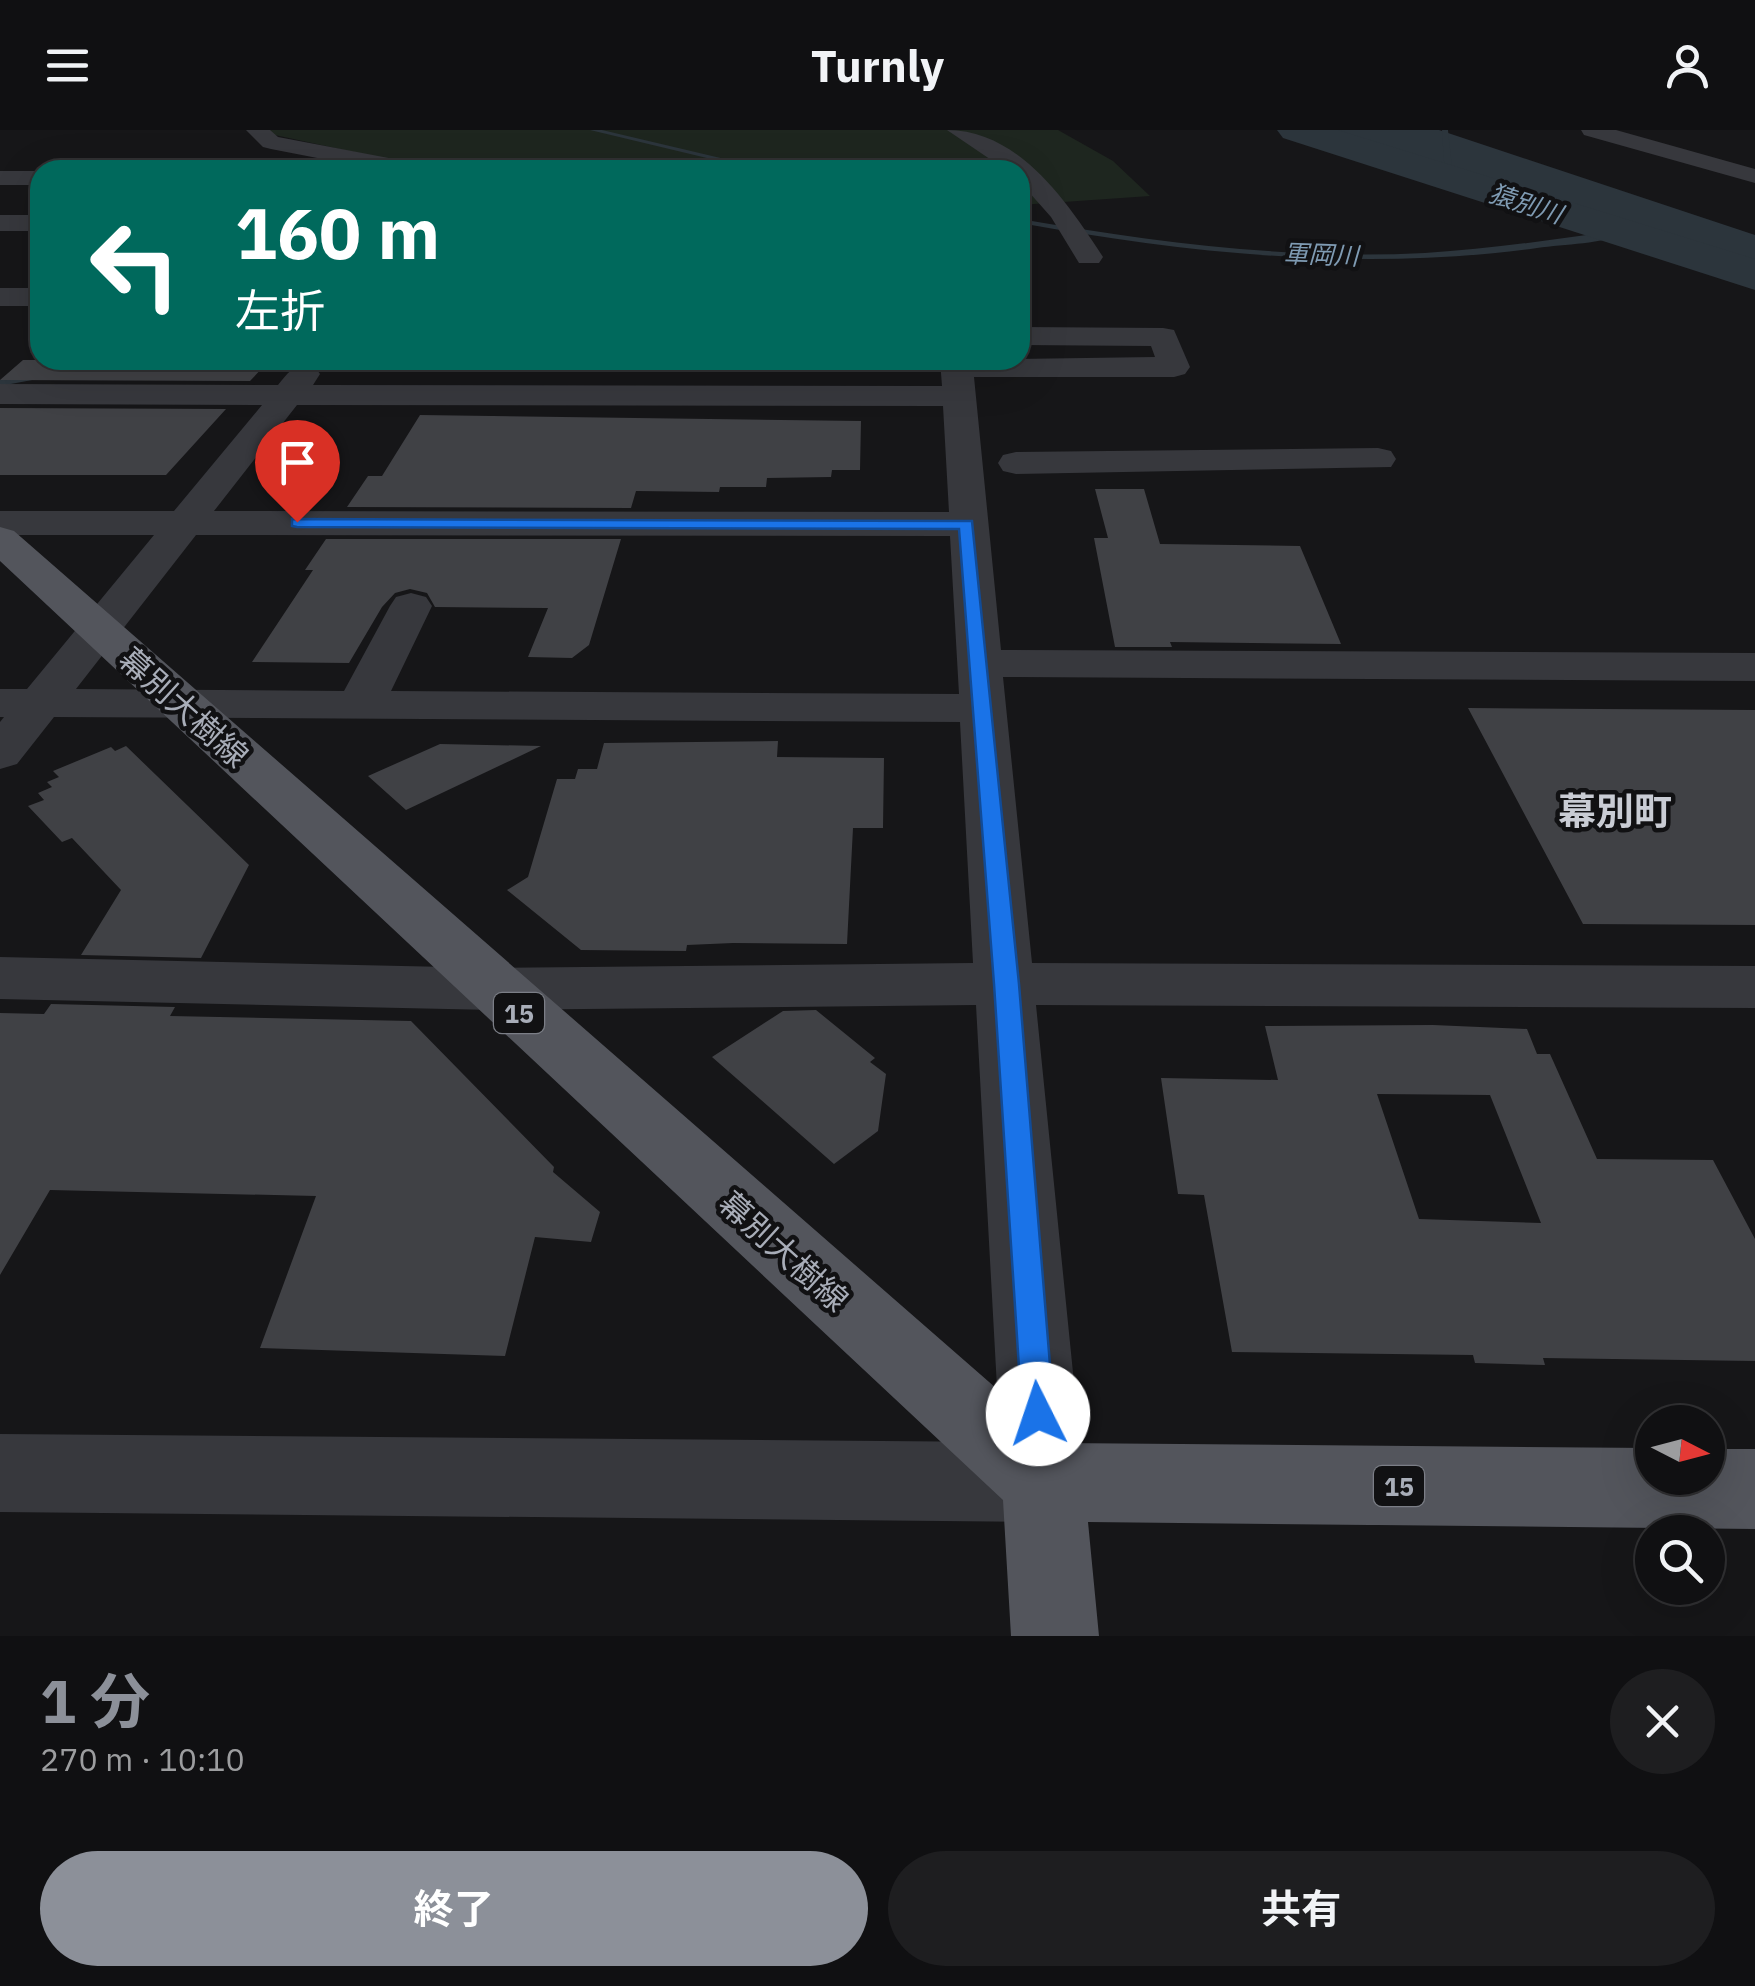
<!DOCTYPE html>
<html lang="ja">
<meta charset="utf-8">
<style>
body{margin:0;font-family:"IBM Plex Sans","Noto Sans JP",sans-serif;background:#1e1e20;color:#f1f3f6;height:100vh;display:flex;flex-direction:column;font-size:38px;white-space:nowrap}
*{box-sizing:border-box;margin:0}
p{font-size:32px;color:#9c9d9f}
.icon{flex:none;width:55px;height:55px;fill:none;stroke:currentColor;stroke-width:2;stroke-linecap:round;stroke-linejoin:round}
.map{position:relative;height:1506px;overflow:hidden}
.sheet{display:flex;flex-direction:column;background:#101012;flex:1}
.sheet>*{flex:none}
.top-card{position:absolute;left:30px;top:30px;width:1000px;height:210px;border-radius:30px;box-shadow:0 10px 40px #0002,0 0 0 2px #303032;background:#00695c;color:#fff;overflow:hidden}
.needle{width:65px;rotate:96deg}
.fabs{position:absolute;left:1635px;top:1275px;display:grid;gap:20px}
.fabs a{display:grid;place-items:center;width:90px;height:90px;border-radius:50%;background:#101012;box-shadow:0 10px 40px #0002,0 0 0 2px #303032;font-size:50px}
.pin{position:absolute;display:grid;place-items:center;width:85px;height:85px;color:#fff;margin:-102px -42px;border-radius:50% 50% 50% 0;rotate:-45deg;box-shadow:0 0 10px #0007}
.pin .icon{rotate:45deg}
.me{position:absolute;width:110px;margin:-55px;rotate:356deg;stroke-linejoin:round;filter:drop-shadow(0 0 8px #0008)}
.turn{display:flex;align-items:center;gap:35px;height:210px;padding:0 40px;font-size:45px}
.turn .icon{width:130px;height:130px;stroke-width:2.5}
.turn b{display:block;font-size:70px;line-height:85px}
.round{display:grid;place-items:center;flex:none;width:105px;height:105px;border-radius:52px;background:#1e1e20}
.overview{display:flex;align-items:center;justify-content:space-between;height:170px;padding:0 40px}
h1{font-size:60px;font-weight:700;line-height:75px;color:#8c9099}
.primary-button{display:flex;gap:20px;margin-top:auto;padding:20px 40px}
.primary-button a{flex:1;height:115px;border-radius:60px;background:#8c9099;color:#fff;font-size:40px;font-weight:700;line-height:115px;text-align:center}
.primary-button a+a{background:#1e1e20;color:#f1f3f6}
header{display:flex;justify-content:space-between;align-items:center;height:130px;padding:0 40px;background:#101012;font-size:45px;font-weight:700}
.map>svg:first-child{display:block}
</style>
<header><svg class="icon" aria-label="menu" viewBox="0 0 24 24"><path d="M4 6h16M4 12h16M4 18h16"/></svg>Turnly<svg class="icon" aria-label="person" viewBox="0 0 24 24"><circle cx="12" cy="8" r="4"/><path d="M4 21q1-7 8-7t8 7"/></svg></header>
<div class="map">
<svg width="1755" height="1506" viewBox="0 0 1755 1506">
<rect width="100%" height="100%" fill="#161618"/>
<path fill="#1e261f" d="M252 0H1058L1113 31 1150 66 1020 75V40H437Z"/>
<path fill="#2c353c" d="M1332 0H1439L1755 105V158L1531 62Z"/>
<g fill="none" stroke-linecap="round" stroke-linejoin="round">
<path fill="#2c353c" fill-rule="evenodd" d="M590 0H602L771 40H757Z
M1442 0H1448L1453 47 1449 49 1445 47Z
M1020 89C1153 112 1289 130 1425 123 1491 119 1557 109 1623 100L1627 103C1602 114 1565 114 1537 118 1364 142 1191 124 1020 93Z
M39 243 44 246 43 248 0 256V250Z"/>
<path fill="#2c353c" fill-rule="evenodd" d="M1277 0H1338L1755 129V160L1283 8Z"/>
</g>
<path fill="#404145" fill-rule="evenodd" d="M23 230H219L216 233 266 234 250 251 0 250Z
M0 278 226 279 166 345H0Z
M420 285 861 291 860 340H832L831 347 767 348 766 357H720L719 362 636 361 631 378 347 377 368 346H382Z
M1095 359H1144L1160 414 1300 416 1341 514 1170 512 1172 517H1115L1094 408H1108Z
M326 409H621L589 515 572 528 528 527 548 478 435 477 427 463 410 459 395 463 382 477 349 533 252 532 313 440H305Z
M1468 578 1755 580V795L1583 794Z
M778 611 777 627 884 628 883 698H853L847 814 733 813 687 815 686 821 581 820 507 760 528 747 557 649H575L578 639H597L604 613Z
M440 614 541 616 406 680 368 646Z
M126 616 249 735 201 828 81 825 121 760 72 708 62 712 28 676 44 670 38 663 52 657 47 652 59 647 53 641 111 617 115 621Z
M51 874 175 877 170 886 411 891 554 1037 553 1042 600 1082 591 1112 535 1107 505 1226 260 1218 316 1066 50 1060 0 1145V883L44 884Z
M816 880 875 928 870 932 886 944 878 1001 834 1034 712 927 783 881Z
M1433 895 1527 899 1537 924H1550L1597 1029 1713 1030 1755 1109V1231L1543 1228 1545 1235 1475 1233 1473 1225 1232 1222 1204 1065 1178 1064 1161 948 1278 950 1265 896ZM1377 964 1490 965 1541 1093 1419 1089Z"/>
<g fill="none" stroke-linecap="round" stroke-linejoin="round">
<path fill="#37383d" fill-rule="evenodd" d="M246 0H270L278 7 415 33 427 40H379L271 19 263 17Z
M947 0C1019 0 1067 72 1103 127L1099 133H1079L1051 87 1020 52V40H1006Z
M1581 0H1616L1755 39V53L1584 5Z
M0 41H40V55H0Z
M0 85H40V101H0Z
M0 158H40V176H0Z
M1020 197 1163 198 1174 200 1190 237 1185 244 1174 247H974L1001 520 1755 523V551L1003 547 1032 833 1755 836V878L1036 875 1084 1352 1072 1380 1043 1392 0 1382V1304L1000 1312 976 875 493 880 0 869V827L493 838 973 833 960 592 54 587 17 634 0 639V592L4 587H0V559H27L154 405H0V381H174L262 275 0 274V254L278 255C290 240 296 232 315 237L320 244 313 255 942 256 940 230 1155 227 1151 216 1020 215ZM297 275 943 276 949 382 214 381ZM196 405 950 406 959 564 391 561 432 476 426 467 411 463 396 467 390 476 344 561 76 559Z
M1378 318 1391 321 1396 329 1391 337 1016 344 1003 341 998 333 1003 325 1016 322Z"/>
<path fill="#53555c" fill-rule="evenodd" d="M0 397 14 401 1059 1313 1652 1318V1348H1708V1319H1755V1399L1088 1392 1099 1506H1011L1003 1370 0 431Z"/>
</g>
<path fill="#1a73e8" stroke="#114b97" stroke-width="2.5" d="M292 389 972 391 1019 854 1054 1284 1049 1294 1038 1299 1026 1294 1022 1284 994 854 959 399 297 397 292 396Z"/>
<g text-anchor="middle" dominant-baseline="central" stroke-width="9" stroke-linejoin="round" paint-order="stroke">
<g font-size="25" font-style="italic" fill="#7f9bb3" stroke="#111113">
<text transform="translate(1526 73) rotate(18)">猿別川</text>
<text transform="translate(1321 124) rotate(2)">軍岡川</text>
</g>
<g fill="#111113" stroke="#7b7e86" stroke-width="2.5">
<rect x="494" y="863" width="50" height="40" rx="8"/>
<rect x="1374" y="1336" width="50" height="40" rx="8"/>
</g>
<g font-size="25" font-weight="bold" fill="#a8adb8">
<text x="519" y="883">15</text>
<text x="1399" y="1356">15</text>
</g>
<g font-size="32" fill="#a8adb8" stroke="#111113">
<text transform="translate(184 577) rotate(42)">幕別大樹線</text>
<text transform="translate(784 1121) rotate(42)">幕別大樹線</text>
</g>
<g font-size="38" font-weight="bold" fill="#c9ccd4" stroke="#111113">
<text x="1615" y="680">幕別町</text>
</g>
</g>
</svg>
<div class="fabs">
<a><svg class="needle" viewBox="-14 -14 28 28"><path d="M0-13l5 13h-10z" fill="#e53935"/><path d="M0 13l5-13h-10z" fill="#9c9d9f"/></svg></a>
<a><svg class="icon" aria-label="search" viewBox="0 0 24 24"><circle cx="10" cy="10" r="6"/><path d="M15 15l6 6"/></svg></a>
</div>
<div class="pin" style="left:297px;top:392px;background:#d93025"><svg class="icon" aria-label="arrive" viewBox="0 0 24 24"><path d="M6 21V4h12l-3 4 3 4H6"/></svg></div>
<svg class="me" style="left:1038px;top:1284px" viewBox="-20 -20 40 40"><circle r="19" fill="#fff"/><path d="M0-13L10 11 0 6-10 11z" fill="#1a73e8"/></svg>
<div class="top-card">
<div class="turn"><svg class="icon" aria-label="left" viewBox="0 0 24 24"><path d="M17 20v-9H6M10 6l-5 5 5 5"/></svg><div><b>160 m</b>左折</div></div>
</div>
</div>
<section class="sheet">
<div class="overview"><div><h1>1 分</h1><p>270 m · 10:10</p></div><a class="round"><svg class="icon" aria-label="close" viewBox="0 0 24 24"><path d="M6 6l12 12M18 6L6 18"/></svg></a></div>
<div class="primary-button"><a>終了</a><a>共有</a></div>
</section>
